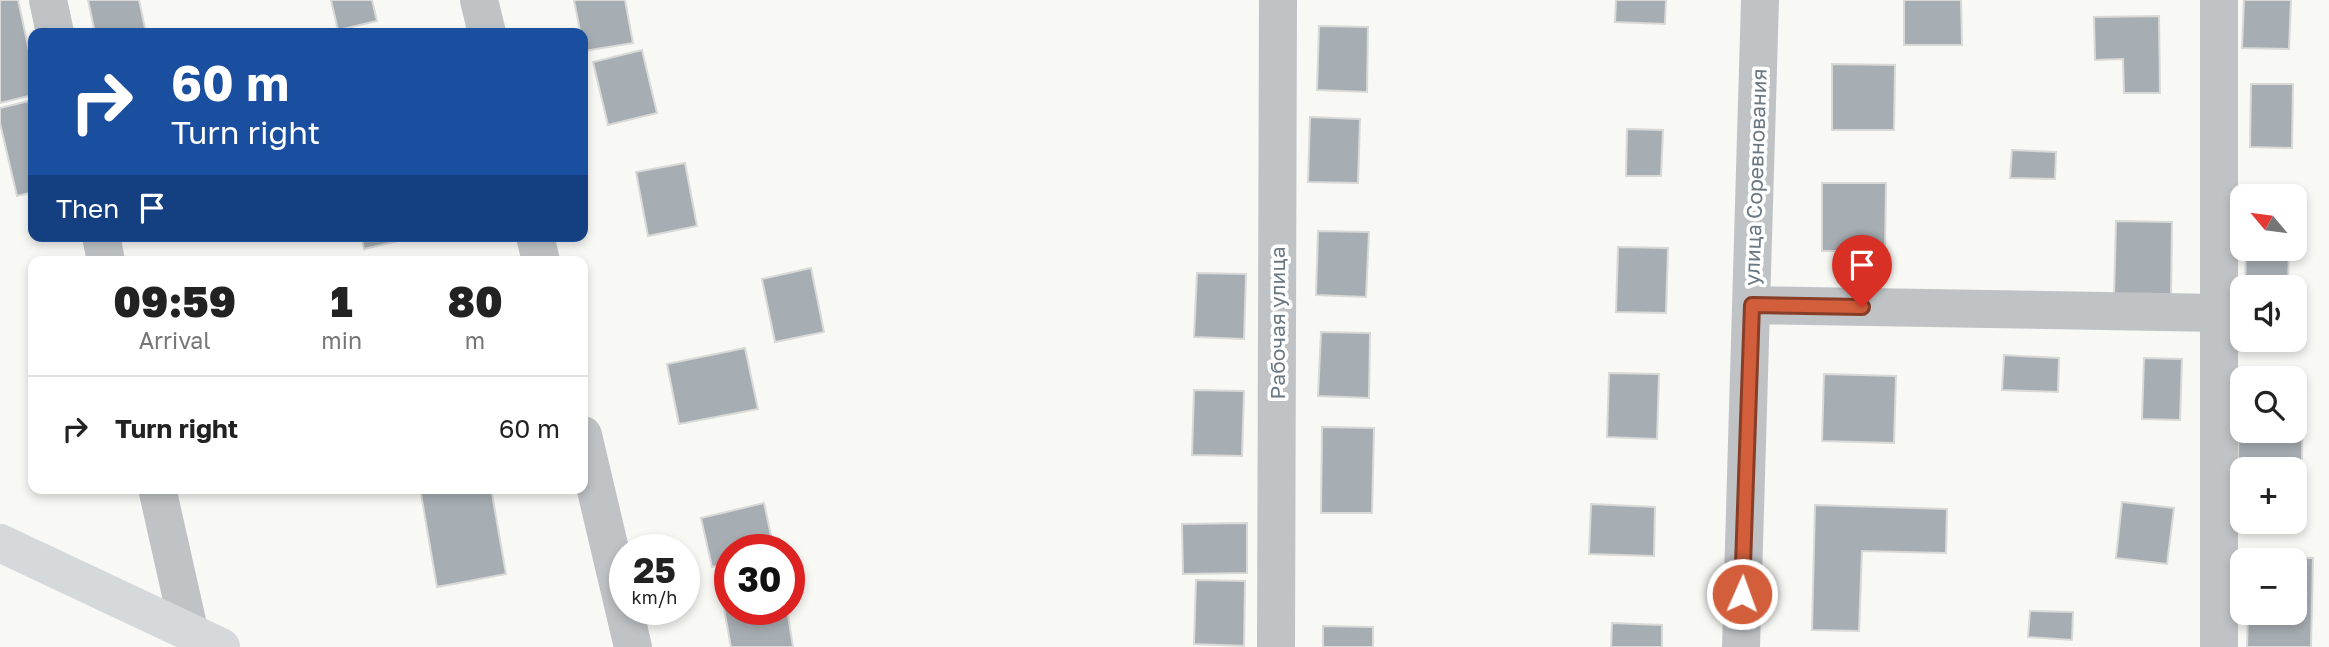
<!DOCTYPE html>
<meta charset="utf-8">
<style>
body{margin:0;font-family:"Golos Text",sans-serif;background:#f2f2f2;color:#222;height:100vh;display:flex;flex-direction:column;font-size:26px;white-space:nowrap}
*{box-sizing:border-box;margin:0}
p{font-size:23px;color:#767676}
.icon{flex:none;width:38px;height:38px;fill:none;stroke:currentColor;stroke-width:2;stroke-linecap:round;stroke-linejoin:round}
.map{position:relative;flex:1;overflow:hidden}
.sheet{position:absolute;left:28px;top:256px;width:560px;height:238px;display:flex;flex-direction:column;background:#fff;border-radius:14px;box-shadow:0 4px 10px #0003}
.sheet>*{flex:none}
.guide{position:absolute;left:28px;top:28px;width:560px;height:214px;border-radius:14px;box-shadow:0 4px 10px #0003;background:#1a4fa0;color:#fff;overflow:hidden}
.needle{width:46px;rotate:299deg}
.controls{position:absolute;left:2230px;top:184px;display:grid;gap:14px}
.controls a{display:grid;place-items:center;width:77px;height:77px;border-radius:14px;background:#fff;box-shadow:0 4px 10px #0003;font-size:35px}
.speed{position:absolute;left:609px;top:534px;display:flex;gap:14px;font-size:35px;font-weight:700;text-align:center}
.speed>*{display:grid;place-content:center;width:91px;height:91px;border-radius:50%;background:#fff;box-shadow:0 4px 10px #0003;line-height:1}
.speed small{font-size:18px;font-weight:400}
.speed .limit{border:10px solid #d22;background:#fff;color:#111}
.pin{position:absolute;display:grid;place-items:center;width:60px;height:60px;color:#fff;margin:-72px -30px;border-radius:50% 50% 50% 0;rotate:-45deg;box-shadow:0 0 7px #0007}
.pin .icon{rotate:45deg}
.me{position:absolute;width:77px;margin:-38px;rotate:2deg;stroke-linejoin:round;filter:drop-shadow(0 0 5px #0008)}
.turn{display:flex;align-items:center;gap:24px;height:147px;padding:0 28px;font-size:32px}
.turn .icon{width:91px;height:91px;stroke-width:2.5}
.turn b{display:block;font-size:49px;line-height:60px}
.then{display:flex;align-items:center;height:66px;padding:0 28px;background:#0003;gap:14px;font-size:26px}
.eta{display:flex;justify-content:space-evenly;align-items:center;height:119px;text-align:center}
.eta b{font-size:42px;font-weight:800;line-height:49px}
ul{padding:0;list-style:none}
li{display:flex;align-items:center;gap:21px;height:105px;padding:0 28px;border-top:2px solid #e0e0e0}
li div{flex:1}
li b{display:block;font-size:26px}
li em{font-style:normal}
.map>svg:first-child{display:block}
</style>
<div class="map">
<svg width="2329" height="647" viewBox="0 0 2329 647">
<rect width="100%" height="100%" fill="#f8f8f5"/>
<path fill="#a7aeb3" stroke="#d9d9d7" stroke-width="2" d="M0 0H18L33 69V95L0 103Z
M88 0H139L146 33H95Z
M331 0H372L377 21 338 30Z
M574 0H625L633 43 584 51Z
M1616 0H1666L1665 24 1615 22Z
M1904 0H1961L1962 45H1904Z
M2244 0H2291L2289 49 2242 48Z
M2159 16 2160 93H2124L2123 59 2095 60 2094 17Z
M1319 26 1368 27 1367 92 1317 90Z
M642 50 657 113 608 125 593 62Z
M1832 64 1895 65 1894 130H1832Z
M2251 84H2293L2292 148 2250 147Z
M33 100V192L17 196 0 123V108Z
M1310 117 1360 119 1358 183 1308 182Z
M1627 129 1663 130 1661 176H1626Z
M2012 150 2056 152 2055 179 2010 178Z
M685 163 697 226 648 236 636 172Z
M1822 183H1886L1885 251H1822Z
M2116 221 2172 222 2171 299 2114 298Z
M1318 231 1369 232 1366 297 1316 295Z
M361 236H419L364 249Z
M1618 247 1668 248 1666 313 1616 312Z
M2246 248H2289L2288 287H2245Z
M811 268 824 332 775 342 762 279Z
M1197 273 1246 274 1244 339 1194 337Z
M1321 332 1370 333 1369 398 1318 396Z
M745 348 758 409 679 424 667 364Z
M2004 355 2059 358 2058 392 2002 390Z
M2144 358 2182 359 2180 420 2142 419Z
M1609 373 1659 374 1657 439 1607 437Z
M1824 374 1896 376 1894 443 1822 441Z
M1194 390 1244 391 1242 456 1192 455Z
M2239 407H2242V430H2294V408H2303L2301 505H2294V469H2242V504H2237Z
M1322 427 1374 428 1372 513H1321Z
M420 488H491L506 574 437 587Z
M2122 502 2174 508 2167 564 2116 558Z
M764 503 774 550H730V563L712 567 701 518Z
M1591 504 1655 507 1654 556 1589 554Z
M1815 505 1947 509 1946 553 1862 551 1859 631 1812 630Z
M1247 523V573L1183 574 1182 524Z
M2249 557 2313 558 2311 647H2247L2248 612H2294V560H2249Z
M1196 580 1245 581 1244 646 1194 644Z
M730 602V609H787L793 647H731L723 603Z
M2030 611 2073 612 2072 640 2028 637Z
M1612 623 1662 625V647H1611Z
M1323 626 1373 627V647H1323Z"/>
<g fill="none" stroke-linecap="round" stroke-linejoin="round">
<path stroke="#bfc3c6" stroke-width="38" d="M48 0 55 33
M479 0 487 33
M101 236 106 261
M535 236 541 261
M1752 305 2219 313
M583 435 633 647
M157 488 189 630
M1276 647 1278 0
M1741 647 1760 0
M2219 647V0"/>
<path stroke="#d5d9dc" stroke-width="38" d="M0 543 221 647"/>
</g>
<g fill="none" stroke-linecap="round" stroke-linejoin="round">
<defs>
<path id="route" d="M1742 594 1752 305 1862 307"/>
</defs>
<use href="#route" stroke="#883d26" stroke-width="18"/>
<use href="#route" stroke="#d25e3b" stroke-width="12"/>
</g>
<g text-anchor="middle" dominant-baseline="central" stroke-width="7" stroke-linejoin="round" paint-order="stroke">
<g font-size="21" fill="#6a7883" stroke="#fff">
<text transform="translate(1755 177) rotate(-88)">улица Соревнования</text>
<text transform="translate(1277 323) rotate(-90)">Рабочая улица</text>
</g>
</g>
</svg>
<div class="controls">
<a><svg class="needle" viewBox="-14 -14 28 28"><path d="M0-13l5 13h-10z" fill="#e53935"/><path d="M0 13l5-13h-10z" fill="#767676"/></svg></a>
<a><svg class="icon" aria-label="sound" viewBox="0 0 24 24"><path d="M4 9h4l5-4v14l-5-4H4zM17 9q2 3 0 6"/></svg></a>
<a><svg class="icon" aria-label="search" viewBox="0 0 24 24"><circle cx="10" cy="10" r="6"/><path d="M15 15l6 6"/></svg></a>
<a>+</a>
<a>−</a>
</div>
<div class="speed"><div>25<small>km/h</small></div><div class="limit">30</div></div>
<div class="pin" style="left:1862px;top:307px;background:#d93025"><svg class="icon" aria-label="arrive" viewBox="0 0 24 24"><path d="M6 21V4h12l-3 4 3 4H6"/></svg></div>
<svg class="me" style="left:1742px;top:594px" viewBox="-20 -20 40 40"><circle r="17" fill="#d25e3b" stroke="#fff" stroke-width="3"/><path d="M0-11L8 9 0 5-8 9z" fill="#fff"/></svg>
<div class="guide">
<div class="turn"><svg class="icon" aria-label="right" viewBox="0 0 24 24"><path d="M7 20v-9h11M14 6l5 5-5 5"/></svg><div><b>60 m</b>Turn right</div></div>
<div class="then">Then<svg class="icon" aria-label="arrive" viewBox="0 0 24 24"><path d="M6 21V4h12l-3 4 3 4H6"/></svg></div>
</div>
<section class="sheet">
<div class="eta">
<div><b>09:59</b><p>Arrival</p></div>
<div><b>1</b><p>min</p></div>
<div><b>80</b><p>m</p></div>
</div>
<ul>
<li><svg class="icon" aria-label="right" viewBox="0 0 24 24"><path d="M7 20v-9h11M14 6l5 5-5 5"/></svg><div><b>Turn right</b></div><em>60 m</em></li>
</ul>
</section>
</div>
